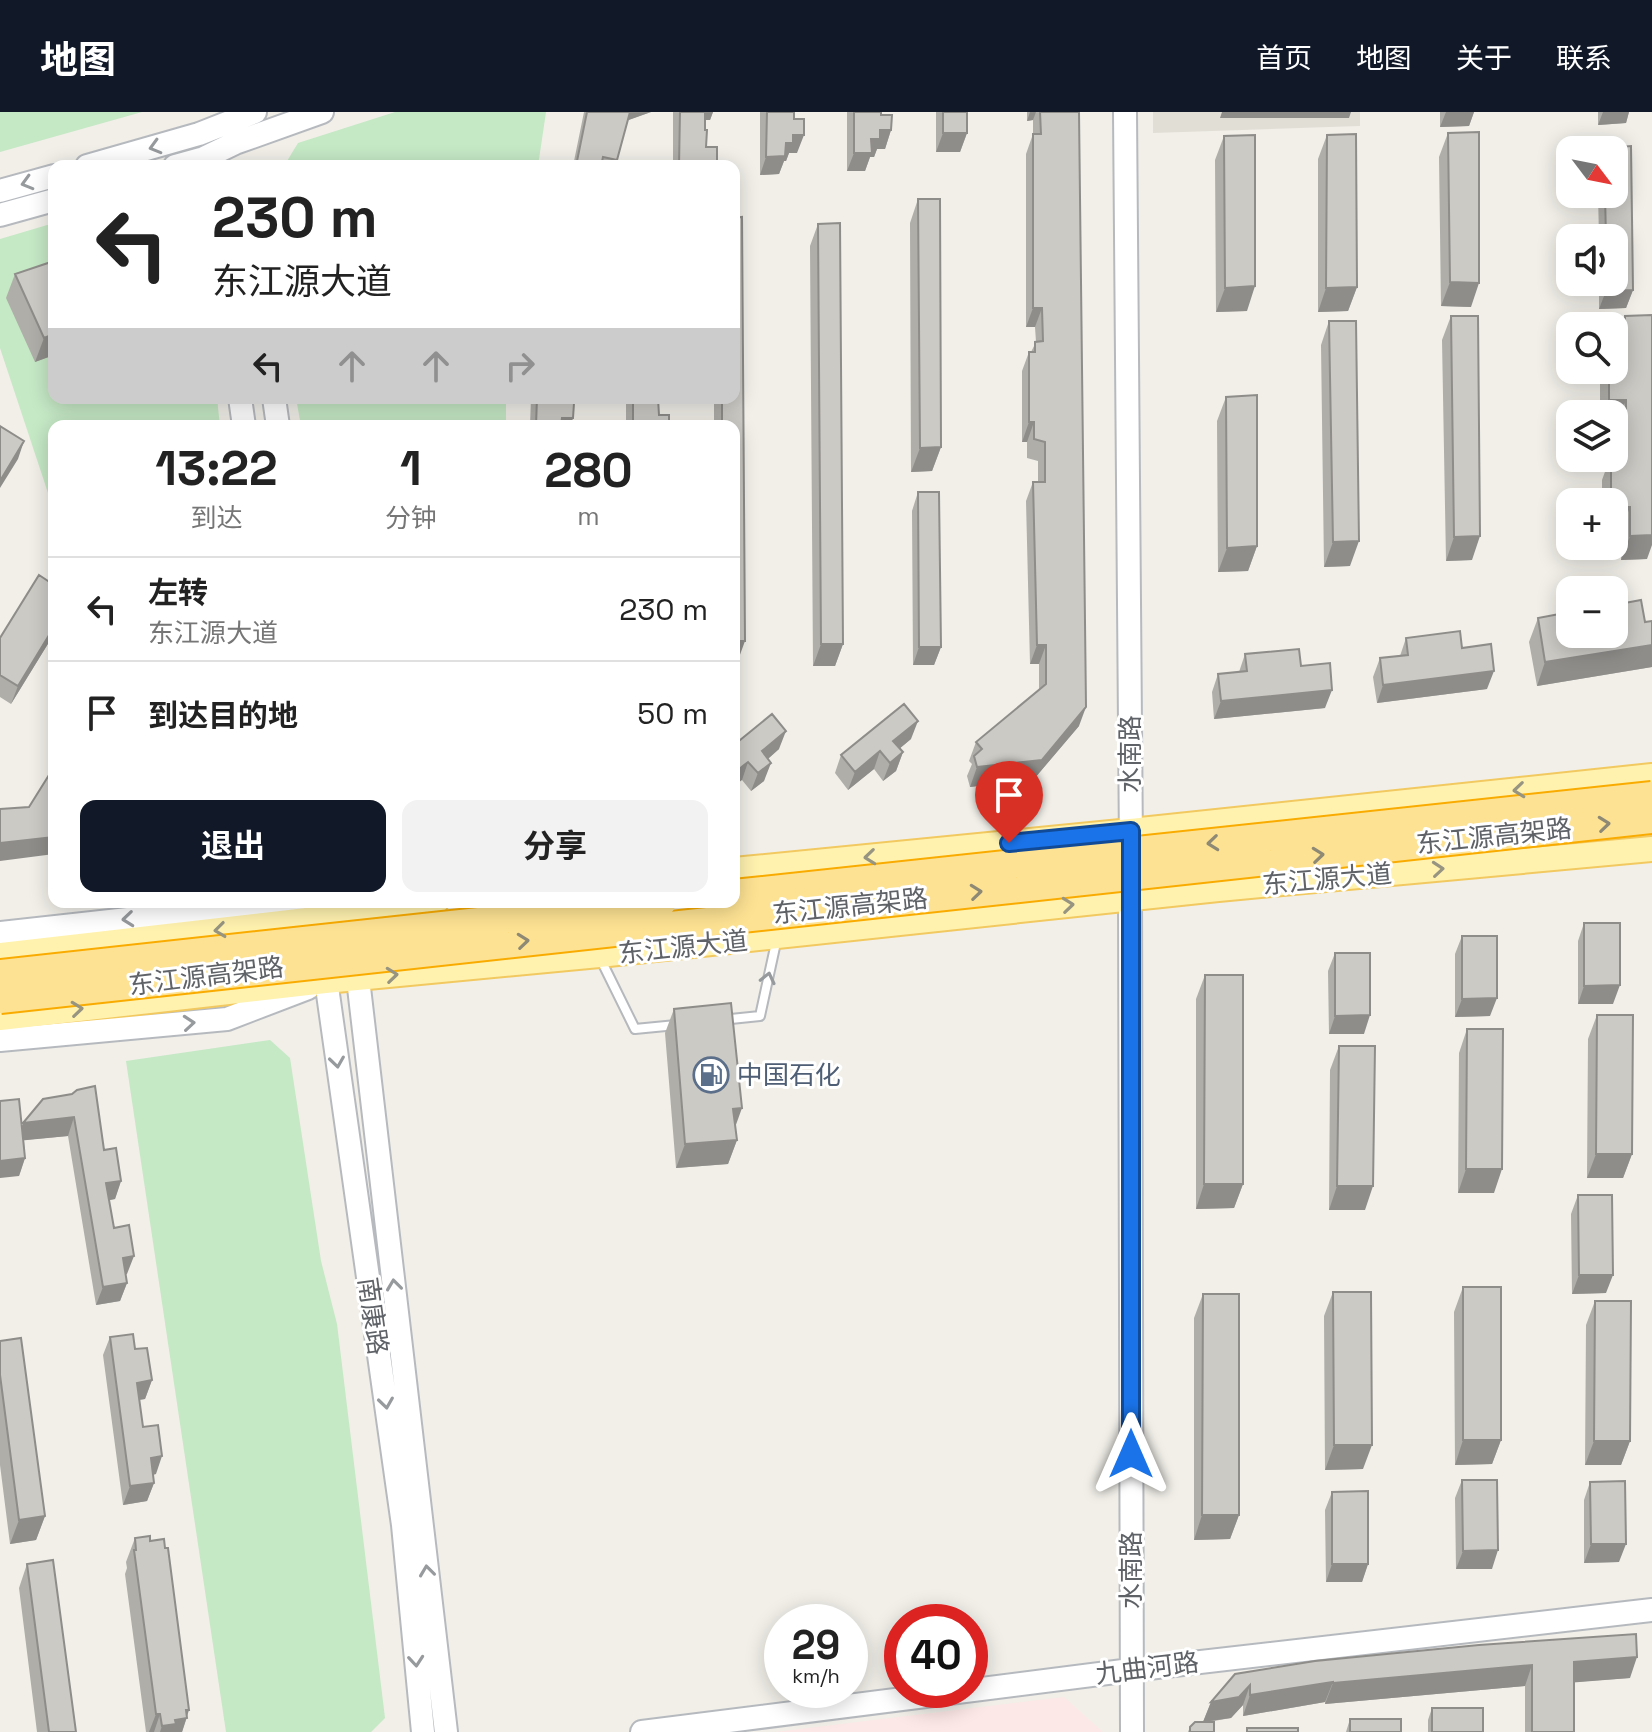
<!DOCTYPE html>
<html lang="zh">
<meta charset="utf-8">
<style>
body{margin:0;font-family:"Space Grotesk","Noto Sans SC",sans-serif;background:#f2f2f2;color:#222;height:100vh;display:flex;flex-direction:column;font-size:30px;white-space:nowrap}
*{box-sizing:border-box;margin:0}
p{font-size:26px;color:#767676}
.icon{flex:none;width:44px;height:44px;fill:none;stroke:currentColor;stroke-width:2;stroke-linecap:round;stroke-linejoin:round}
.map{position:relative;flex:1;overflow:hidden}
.sheet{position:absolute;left:48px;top:308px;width:692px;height:488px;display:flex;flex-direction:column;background:#fff;border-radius:16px;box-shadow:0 4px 20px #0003}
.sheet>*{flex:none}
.top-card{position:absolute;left:48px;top:48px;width:692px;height:244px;border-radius:16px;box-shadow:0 4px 20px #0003;background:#fff;color:#222;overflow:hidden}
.needle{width:52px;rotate:122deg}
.fabs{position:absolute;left:1556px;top:24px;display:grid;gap:16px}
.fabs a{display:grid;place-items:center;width:72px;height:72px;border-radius:16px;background:#fff;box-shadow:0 4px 20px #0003;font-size:40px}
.speed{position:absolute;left:764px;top:1492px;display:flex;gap:16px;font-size:40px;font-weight:700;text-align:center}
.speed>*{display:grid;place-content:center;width:104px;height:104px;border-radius:50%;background:#fff;box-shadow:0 4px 20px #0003;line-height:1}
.speed small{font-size:20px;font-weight:400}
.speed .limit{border:12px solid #d22;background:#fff;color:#111}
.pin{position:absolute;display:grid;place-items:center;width:68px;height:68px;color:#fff;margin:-82px -34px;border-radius:50% 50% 50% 0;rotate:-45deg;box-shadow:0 0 8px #0007}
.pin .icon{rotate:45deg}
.me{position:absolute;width:88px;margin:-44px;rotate:0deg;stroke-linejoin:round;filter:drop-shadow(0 0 6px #0008)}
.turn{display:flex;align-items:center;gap:28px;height:168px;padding:0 32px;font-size:36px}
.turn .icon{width:104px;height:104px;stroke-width:2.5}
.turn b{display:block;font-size:56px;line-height:68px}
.lanes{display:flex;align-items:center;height:76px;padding:0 32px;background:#0003;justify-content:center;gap:40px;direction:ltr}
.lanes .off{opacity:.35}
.eta{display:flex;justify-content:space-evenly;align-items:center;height:136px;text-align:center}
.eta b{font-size:48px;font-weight:700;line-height:56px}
.action{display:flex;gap:16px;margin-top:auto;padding:16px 32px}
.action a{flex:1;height:92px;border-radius:16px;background:#111827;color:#fff;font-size:32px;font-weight:700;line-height:92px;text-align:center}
.action a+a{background:#f2f2f2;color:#222}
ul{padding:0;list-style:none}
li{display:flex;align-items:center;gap:24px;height:104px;padding:0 32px;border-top:2px solid #e0e0e0}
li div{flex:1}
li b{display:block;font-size:30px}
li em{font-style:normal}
header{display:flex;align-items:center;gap:48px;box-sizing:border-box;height:112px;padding:0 40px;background:#111827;color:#fff}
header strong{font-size:38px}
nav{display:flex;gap:44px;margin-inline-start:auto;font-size:28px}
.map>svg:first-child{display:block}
</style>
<header>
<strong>地图</strong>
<nav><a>首页</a><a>地图</a><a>关于</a><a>联系</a></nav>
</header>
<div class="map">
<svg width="1652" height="1620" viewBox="0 0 1652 1620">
<rect width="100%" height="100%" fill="#f1efe8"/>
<path fill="#e1ded6" d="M1153 0H1360V14L1153 21Z"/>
<path fill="#fce8e6" d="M1064 1585 1103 1620H774H775Z"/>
<path fill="#c5e8c5" d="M0 0H142L0 40Z
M395 0H546L538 54H284L298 31Z
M54 111V286H217L220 314H54V399L0 236V127Z
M296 286H506V314H301Z
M270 928 290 946 321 1149 337 1212 385 1606 371 1620H226L126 949Z"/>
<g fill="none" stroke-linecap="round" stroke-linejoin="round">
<defs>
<path id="lane" d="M601 848 635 917 676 913
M721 908 760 904 777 826"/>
<path id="secondary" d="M1125 0 1131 735
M87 54 199 22 255 0
M175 54 204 46 235 31 322 0
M0 79 54 64
M0 103 54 88
M240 286 244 314
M274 286 278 314
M1130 769 1132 1620
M315 790 403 1413 423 1620
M349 790 446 1620
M0 821 228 796 296 803
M0 928 227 907 308 876
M642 1620 1131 1558 1652 1498"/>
<path id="primary" d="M734 758 1131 719 1652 664
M0 843 350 803 436 790
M0 906 325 869 599 843 1218 777 1652 737"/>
</defs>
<use href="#lane" stroke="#b5b8bc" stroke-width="12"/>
<use href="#secondary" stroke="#b6babf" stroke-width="26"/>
<use href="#primary" stroke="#f2c960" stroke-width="28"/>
<use href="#lane" stroke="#fff" stroke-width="8"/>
<use href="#secondary" stroke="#fff" stroke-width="22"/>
<use href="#primary" stroke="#fff2af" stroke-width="24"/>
<defs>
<path id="highway-bridge" d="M734 782 1652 684
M0 862 662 790
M0 887 1652 707"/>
</defs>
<use href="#highway-bridge" stroke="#f9ab00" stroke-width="32" stroke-linecap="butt"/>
<use href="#highway-bridge" stroke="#fde293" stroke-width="28"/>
</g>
<path fill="#afaea9" d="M584 0H651L628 8 615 54H573Z
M673 0H713L710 8H705V18L706 35 717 50 716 54H673Z
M760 0H794L797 41H789L786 49H784L779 62 760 63Z
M847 0H881V3L891 18 885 37H877L874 45H870L865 59H847Z
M936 0H967V21L960 40H936Z
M1027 0H1079V614L1034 667 970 675 967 664 972 652 969 649 976 630 1039 578V552H1030L1026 389 1033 370H1038V349L1027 346V330H1022V259L1029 240H1031L1036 230 1035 215H1026V42L1033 22V8L1027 9Z
M1440 0H1474L1469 14 1440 15Z
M1598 0H1629L1626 11 1598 13Z
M1448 21 1471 195 1441 194 1439 45Z
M1327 23 1357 175 1348 199 1318 200V47Z
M1224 24 1247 199 1216 200 1215 48Z
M1631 34 1633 178 1626 196 1599 197V170H1614V126H1599L1598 82H1614V38H1604L1605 36Z
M918 87 941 335 932 359 911 360 910 111Z
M818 112 843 532 835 554H813L810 134Z
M54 149V243L35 250 6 186 15 162Z
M1451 204 1472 448 1446 449 1442 228Z
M1625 204 1647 447 1621 448V419L1614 390H1602V368L1610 346H1614L1617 343V312L1614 302H1600V258H1614L1616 228Z
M1329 209 1350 454 1324 455 1321 233Z
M1226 285 1257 434 1248 459 1218 460 1217 309Z
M531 286H564L563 291 573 306 570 314H530Z
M626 286H658L659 303 669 314H626Z
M714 286H734L737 551H734V314H714Z
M918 380 941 535 934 553H913L912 399Z
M54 473V522L11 592 0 585V526Z
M1538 506 1645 510 1652 509V555L1537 574 1529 530Z
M1406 526 1462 536 1487 577 1377 591 1373 565 1380 546 1400 544Z
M1245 542 1301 554 1325 596 1214 607 1212 580 1218 562 1239 560Z
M911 627 899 637 903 640 896 659 883 669 874 657 848 678 835 661 841 643Z
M734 633 779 637 768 647 764 669 751 679 742 668Z
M1584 811 1613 892H1578V829Z
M1462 824 1490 904 1455 905V842Z
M1335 841 1364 922H1329L1328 859Z
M1205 863 1243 1072 1234 1096 1196 1097V887Z
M674 897 735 1015 737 1028 728 1052 676 1056 665 921Z
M1597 903 1632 1042 1623 1066H1587L1588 927Z
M1467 917 1494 1081H1458L1459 941Z
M1339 934 1365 1098H1329L1330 958Z
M72 982 121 1069 115 1087 109 1088 114 1116 127 1162 125 1163 127 1171 120 1189 96 1193 68 1024 24 1028 25 1046 19 1064 23 1011Z
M1578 1083 1606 1181 1572 1182 1571 1102Z
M1463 1175 1501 1328 1492 1352 1455 1353 1454 1200Z
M1333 1180 1363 1357 1325 1358 1324 1204Z
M1203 1182 1239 1403 1230 1427 1194 1428V1206Z
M1595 1189 1630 1329 1621 1353H1585L1586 1213Z
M110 1225 135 1237 152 1268 145 1287 139 1288 143 1315 156 1362 153 1363 154 1371 147 1389 123 1393 103 1243Z
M0 1229 45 1404 36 1428 10 1432 0 1353Z
M1462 1368 1492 1457H1456L1455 1386Z
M1590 1370 1619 1450 1584 1451V1388Z
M1332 1380 1368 1452 1362 1470H1326L1325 1398Z
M135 1426 187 1605 182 1620H146L125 1462 127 1456 126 1450Z
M27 1452 76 1620H37L19 1476Z
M1479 1533 1630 1566 1574 1570V1620H1525V1574L1325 1592V1590L1243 1604V1593L1231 1606 1208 1610 1214 1620H1188L1190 1615 1203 1610 1211 1590 1235 1562Z
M1432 1596 1483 1620H1428V1608Z
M1350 1607 1401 1620H1346Z"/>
<path fill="#8f8d8a" d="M629 0H651L626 9Z
M702 0H713L710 8H699Z
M1030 0H1036L1033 8 1027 9Z
M1222 0H1351L1349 6H1220Z
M1446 0H1474L1469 14 1440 15Z
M1603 0H1629L1626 11 1598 13Z
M880 18H891L885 37H877L874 45H870L865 59H847L854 41Z
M943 21H967L960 40H936Z
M793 23H804L797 41H789L786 49H784L779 62 760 63 766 45 786 31Z
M706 50H717L716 54H704Z
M1450 170 1479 171 1471 195 1441 194Z
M1255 174 1247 199 1216 200 1225 176Z
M1357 175 1348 199 1318 200 1326 176Z
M1633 178 1626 196 1599 197 1606 179Z
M1033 196H1042L1035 215H1026Z
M54 222V243L35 250 44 226Z
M1609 288H1626L1617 312H1614V302H1604Z
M562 306H573L570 314H559Z
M1029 310H1034L1027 330H1022Z
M24 329 18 347 0 376V369Z
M941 335 932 359 911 360 920 336Z
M1614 395H1630L1621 419H1614Z
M1652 423V433L1647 447 1621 448 1630 424Z
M1480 424 1472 448 1446 449 1454 425Z
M1359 429 1350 454 1324 455 1333 430Z
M1257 434 1248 459 1218 460 1227 436Z
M54 515V522L11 592 18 574Z
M734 529H745L737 551H734Z
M821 532H843L835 554H813Z
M1037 533H1046L1039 552H1030Z
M1652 533V555L1537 574 1545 550Z
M919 535H941L934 553H913Z
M1494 559 1487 577 1377 591 1383 573Z
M1332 578 1325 596 1214 607 1221 589Z
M1086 595 1079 614 1034 667 970 675 977 655Z
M918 609 911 627 887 647 893 629Z
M786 619 779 637 755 658 762 639Z
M880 639 874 657 848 678 855 660Z
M903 640 896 659 883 669 890 651Z
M748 650 742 668 734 674V661Z
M771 651 764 669 751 679 758 661Z
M54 725V742L0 749V731Z
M1620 873 1613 892H1578L1584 874Z
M1497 886 1490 904 1455 905 1462 887Z
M1370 903 1364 922H1329L1335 904Z
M742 996 733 1021V997Z
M74 1005 68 1024 17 1029 23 1011Z
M737 1028 728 1052 676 1056 685 1032Z
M1596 1042H1632L1623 1066H1587Z
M25 1046 19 1064 0 1066V1049Z
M1466 1057H1502L1494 1081H1458Z
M121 1069 115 1087 100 1090 106 1071Z
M1204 1072H1243L1234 1096 1196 1097Z
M1337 1074H1373L1365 1098H1329Z
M134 1144 127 1162 116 1164 123 1146Z
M1579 1163H1613L1606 1181 1572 1182Z
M127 1171 120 1189 96 1193 103 1175Z
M152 1268 145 1287 130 1289 137 1271Z
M1463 1328H1501L1492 1352 1455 1353Z
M1594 1329H1630L1621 1353H1585Z
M1334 1333H1372L1363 1357 1325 1358Z
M162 1344 156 1362 144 1364 151 1346Z
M154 1371 147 1389 123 1393 130 1374Z
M1202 1403H1239L1230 1427 1194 1428Z
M45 1404 36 1428 10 1432 19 1408Z
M1591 1432H1626L1619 1450 1584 1451Z
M1498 1438 1492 1457H1456L1463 1439Z
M1332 1452H1368L1362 1470H1326Z
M1637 1545 1630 1566 1567 1571 1574 1550Z
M1532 1553 1525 1574 1325 1592 1333 1571Z
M1333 1570 1325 1590 1243 1604 1250 1583Z
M1250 1573 1243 1593 1231 1606 1203 1610 1211 1590Z
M186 1598H189L182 1620H160L162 1614 175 1608Z
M156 1602H160L154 1620H149Z"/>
<path fill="#cccac5" stroke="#8f8d8a" stroke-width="2" d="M587 0H630L617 48 603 45 601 54H576Z
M680 0H705V18H707L706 35H717V50H706V54H679Z
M767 0H794V7H804V23H793V31H786L785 44 766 45Z
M854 0H881V3H892L891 18H880V27H871L872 41H854Z
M943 0H967V21H943Z
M1040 0H1079L1086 595 1042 648 977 655 974 644 982 637 976 630 1046 572V533H1037L1033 370H1045V330L1034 327V310H1029V240H1035V230L1043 229 1042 196H1033V22H1041Z
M1479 20V171L1450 170 1448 21Z
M1356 22 1357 175 1326 176 1327 23Z
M1255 23V174L1225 176 1224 24Z
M1631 34 1633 178 1606 179V170H1614V126H1606L1605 82H1614V38H1605V36Z
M918 87H940L941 335 920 336Z
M742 105 745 529H734V314H722V286H734V106Z
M840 111 843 532H821L818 112Z
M54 149V222L44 226 15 162Z
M1652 203V423L1630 424V395H1614V390H1611V346H1614V343H1626V288H1609V258H1614V234H1625V204Z
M1451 204H1478L1480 424 1454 425Z
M1329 209H1356L1359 429 1333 430Z
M1257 283V434L1227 436 1226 285Z
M537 286H564L563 291H574L573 306H562L561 314H536Z
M633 286H658L659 303H669V314H633Z
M0 314 24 329 0 369Z
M918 380H939L941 535H919Z
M39 463 54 473V515L18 574 0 563V526Z
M1641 488 1645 510 1652 509V533L1545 550 1538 506 1570 500V522H1614V493Z
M1460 519 1462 536 1491 532 1494 559 1383 573 1380 546 1408 543 1406 526Z
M1299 537 1301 554 1330 551 1332 578 1221 589 1218 562 1247 559 1245 542Z
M904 592 918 609 893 629 903 640 890 651 880 639 855 660 841 643Z
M772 602 786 619 762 639 771 651 758 661 748 650 734 661V633Z
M54 655V725L0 731V697L29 695Z
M1584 811H1620V873L1584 874Z
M1462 824H1497V886L1462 887Z
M1335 841H1370V903L1335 904Z
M1205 863H1243V1072H1204Z
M731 891 742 996 733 997 737 1028 685 1032 674 897Z
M1597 903H1633L1632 1042H1596Z
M1467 917H1503L1502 1057H1466Z
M1339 934H1375L1373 1074H1337Z
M95 974 104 1038 116 1036 121 1069 106 1071 114 1116 129 1113 134 1144 123 1146 127 1171 103 1175 74 1005 23 1011 43 987 72 982 77 978Z
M19 987 25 1046 0 1049V989Z
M1578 1083H1612L1613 1163H1579Z
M1463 1175H1501V1328H1463Z
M1333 1180H1371L1372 1333H1334Z
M1203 1182H1239V1403H1202Z
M1595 1189H1631L1630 1329H1594Z
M133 1222 135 1237 147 1236 152 1268 137 1271 143 1315 158 1313 162 1344 151 1346 154 1371 130 1374 110 1225Z
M21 1226 45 1404 19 1408 0 1263V1229Z
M1462 1368H1497L1498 1438 1463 1439Z
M1625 1369 1626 1432H1591L1590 1370Z
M1368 1379V1452H1332V1380Z
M150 1424V1429L164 1427 165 1436H168L189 1598H186L187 1606 175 1608 176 1612 162 1614 160 1602H156L134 1438H136L135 1426Z
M53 1448 76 1620H49L27 1452Z
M1636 1522 1637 1545 1574 1550V1620H1532V1553L1333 1571V1570L1250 1583V1573L1239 1585 1211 1590 1235 1562 1315 1549 1479 1533Z
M1432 1596H1483V1620H1432Z
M1350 1607H1401V1620H1350Z
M1195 1610H1214V1620H1190V1615Z
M1247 1616H1298V1620H1247Z"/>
<defs><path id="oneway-chevron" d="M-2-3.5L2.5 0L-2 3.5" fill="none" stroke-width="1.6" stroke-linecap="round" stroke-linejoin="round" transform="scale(2)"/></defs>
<g stroke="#979a9d">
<use href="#oneway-chevron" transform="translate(155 35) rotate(164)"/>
<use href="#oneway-chevron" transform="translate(27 71) rotate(164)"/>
<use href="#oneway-chevron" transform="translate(128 807) rotate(174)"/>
<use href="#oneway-chevron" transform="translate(768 866) rotate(-77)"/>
<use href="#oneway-chevron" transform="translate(189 911) rotate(-5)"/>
<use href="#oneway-chevron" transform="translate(337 950) rotate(82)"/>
<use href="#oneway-chevron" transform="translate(394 1173) rotate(-97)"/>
<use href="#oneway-chevron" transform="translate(386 1291) rotate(82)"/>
<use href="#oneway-chevron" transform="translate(427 1459) rotate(-97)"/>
<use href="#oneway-chevron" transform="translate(416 1549) rotate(85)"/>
</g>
<g stroke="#979581">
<use href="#oneway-chevron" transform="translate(1519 678) rotate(174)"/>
<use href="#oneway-chevron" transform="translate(870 745) rotate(174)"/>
<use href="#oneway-chevron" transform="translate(1438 757) rotate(-5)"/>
<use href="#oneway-chevron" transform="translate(1068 793) rotate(-6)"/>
<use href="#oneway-chevron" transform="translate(220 818) rotate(173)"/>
<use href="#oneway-chevron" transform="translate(392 863) rotate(-6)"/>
<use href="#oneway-chevron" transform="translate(77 897) rotate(-6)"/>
</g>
<g stroke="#8e8975">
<use href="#oneway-chevron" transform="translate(1604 712) rotate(-6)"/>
<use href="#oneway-chevron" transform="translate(1213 731) rotate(174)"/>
<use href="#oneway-chevron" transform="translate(1318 743) rotate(-6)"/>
<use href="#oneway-chevron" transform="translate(976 780) rotate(-6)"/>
<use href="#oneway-chevron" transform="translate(523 829) rotate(-6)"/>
</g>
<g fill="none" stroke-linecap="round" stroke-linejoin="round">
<defs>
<path id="route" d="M1009 731 1131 719V1342"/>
</defs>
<use href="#route" stroke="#114b97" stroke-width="20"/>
<use href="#route" stroke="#1a73e8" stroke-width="14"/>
</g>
<defs>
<symbol id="fuel-ring" viewBox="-11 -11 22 22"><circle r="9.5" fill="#fff" stroke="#5c6f8a" stroke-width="1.5"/><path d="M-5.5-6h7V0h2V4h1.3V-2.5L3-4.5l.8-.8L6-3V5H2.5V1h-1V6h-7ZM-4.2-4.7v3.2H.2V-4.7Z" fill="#5c6f8a"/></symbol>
</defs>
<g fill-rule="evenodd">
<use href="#fuel-ring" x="691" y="943" width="40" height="40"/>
</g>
<g text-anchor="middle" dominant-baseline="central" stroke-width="6" stroke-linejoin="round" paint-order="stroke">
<g font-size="26" fill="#5f6368" stroke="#fff">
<text transform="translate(1130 642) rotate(-90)">水南路</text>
<text transform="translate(1494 724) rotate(-6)">东江源高架路</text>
<text transform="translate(1327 767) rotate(-5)">东江源大道</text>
<text transform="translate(850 794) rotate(-6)">东江源高架路</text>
<text transform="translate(683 835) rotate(-6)">东江源大道</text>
<text transform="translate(206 864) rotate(-7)">东江源高架路</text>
<text transform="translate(373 1204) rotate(82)">南康路</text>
<text transform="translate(1131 1458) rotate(-90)">水南路</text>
<text transform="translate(1147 1556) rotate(-7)">九曲河路</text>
</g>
<g font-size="26" fill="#4e5e75" stroke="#fff" text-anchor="start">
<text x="737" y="963">中国石化</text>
</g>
</g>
</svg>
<div class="fabs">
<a><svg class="needle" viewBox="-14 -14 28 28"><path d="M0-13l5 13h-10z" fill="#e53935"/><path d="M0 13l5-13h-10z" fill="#767676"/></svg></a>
<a><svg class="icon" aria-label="sound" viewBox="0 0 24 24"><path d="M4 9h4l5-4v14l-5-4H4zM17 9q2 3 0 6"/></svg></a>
<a><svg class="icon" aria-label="search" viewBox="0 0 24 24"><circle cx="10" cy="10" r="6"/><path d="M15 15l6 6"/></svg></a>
<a><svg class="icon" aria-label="layers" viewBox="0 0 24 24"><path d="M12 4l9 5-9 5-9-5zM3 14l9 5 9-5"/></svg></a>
<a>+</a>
<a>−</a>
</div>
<div class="speed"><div>29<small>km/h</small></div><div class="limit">40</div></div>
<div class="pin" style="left:1009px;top:731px;background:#d93025"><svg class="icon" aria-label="arrive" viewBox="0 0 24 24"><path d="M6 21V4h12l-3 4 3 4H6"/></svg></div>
<svg class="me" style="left:1131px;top:1342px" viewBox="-20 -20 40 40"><path d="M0-17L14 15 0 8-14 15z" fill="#1a73e8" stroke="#fff" stroke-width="4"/></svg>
<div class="top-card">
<div class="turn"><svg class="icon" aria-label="left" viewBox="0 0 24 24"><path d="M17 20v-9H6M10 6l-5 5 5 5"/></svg><div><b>230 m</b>东江源大道</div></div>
<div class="lanes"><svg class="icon" aria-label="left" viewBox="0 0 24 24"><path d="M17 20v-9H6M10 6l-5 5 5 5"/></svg><svg class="icon off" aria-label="ahead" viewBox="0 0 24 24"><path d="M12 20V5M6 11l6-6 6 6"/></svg><svg class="icon off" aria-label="ahead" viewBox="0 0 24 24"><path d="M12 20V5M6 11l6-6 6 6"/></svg><svg class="icon off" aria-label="right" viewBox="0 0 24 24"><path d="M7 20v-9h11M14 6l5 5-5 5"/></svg></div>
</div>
<section class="sheet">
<div class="eta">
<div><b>13:22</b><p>到达</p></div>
<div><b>1</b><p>分钟</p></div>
<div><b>280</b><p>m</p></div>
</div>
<ul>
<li><svg class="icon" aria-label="left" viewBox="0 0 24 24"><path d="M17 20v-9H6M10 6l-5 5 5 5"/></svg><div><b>左转</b><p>东江源大道</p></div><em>230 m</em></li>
<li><svg class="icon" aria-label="arrive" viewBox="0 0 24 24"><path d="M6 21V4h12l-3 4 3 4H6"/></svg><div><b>到达目的地</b></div><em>50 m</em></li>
</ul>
<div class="action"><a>退出</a><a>分享</a></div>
</section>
</div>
